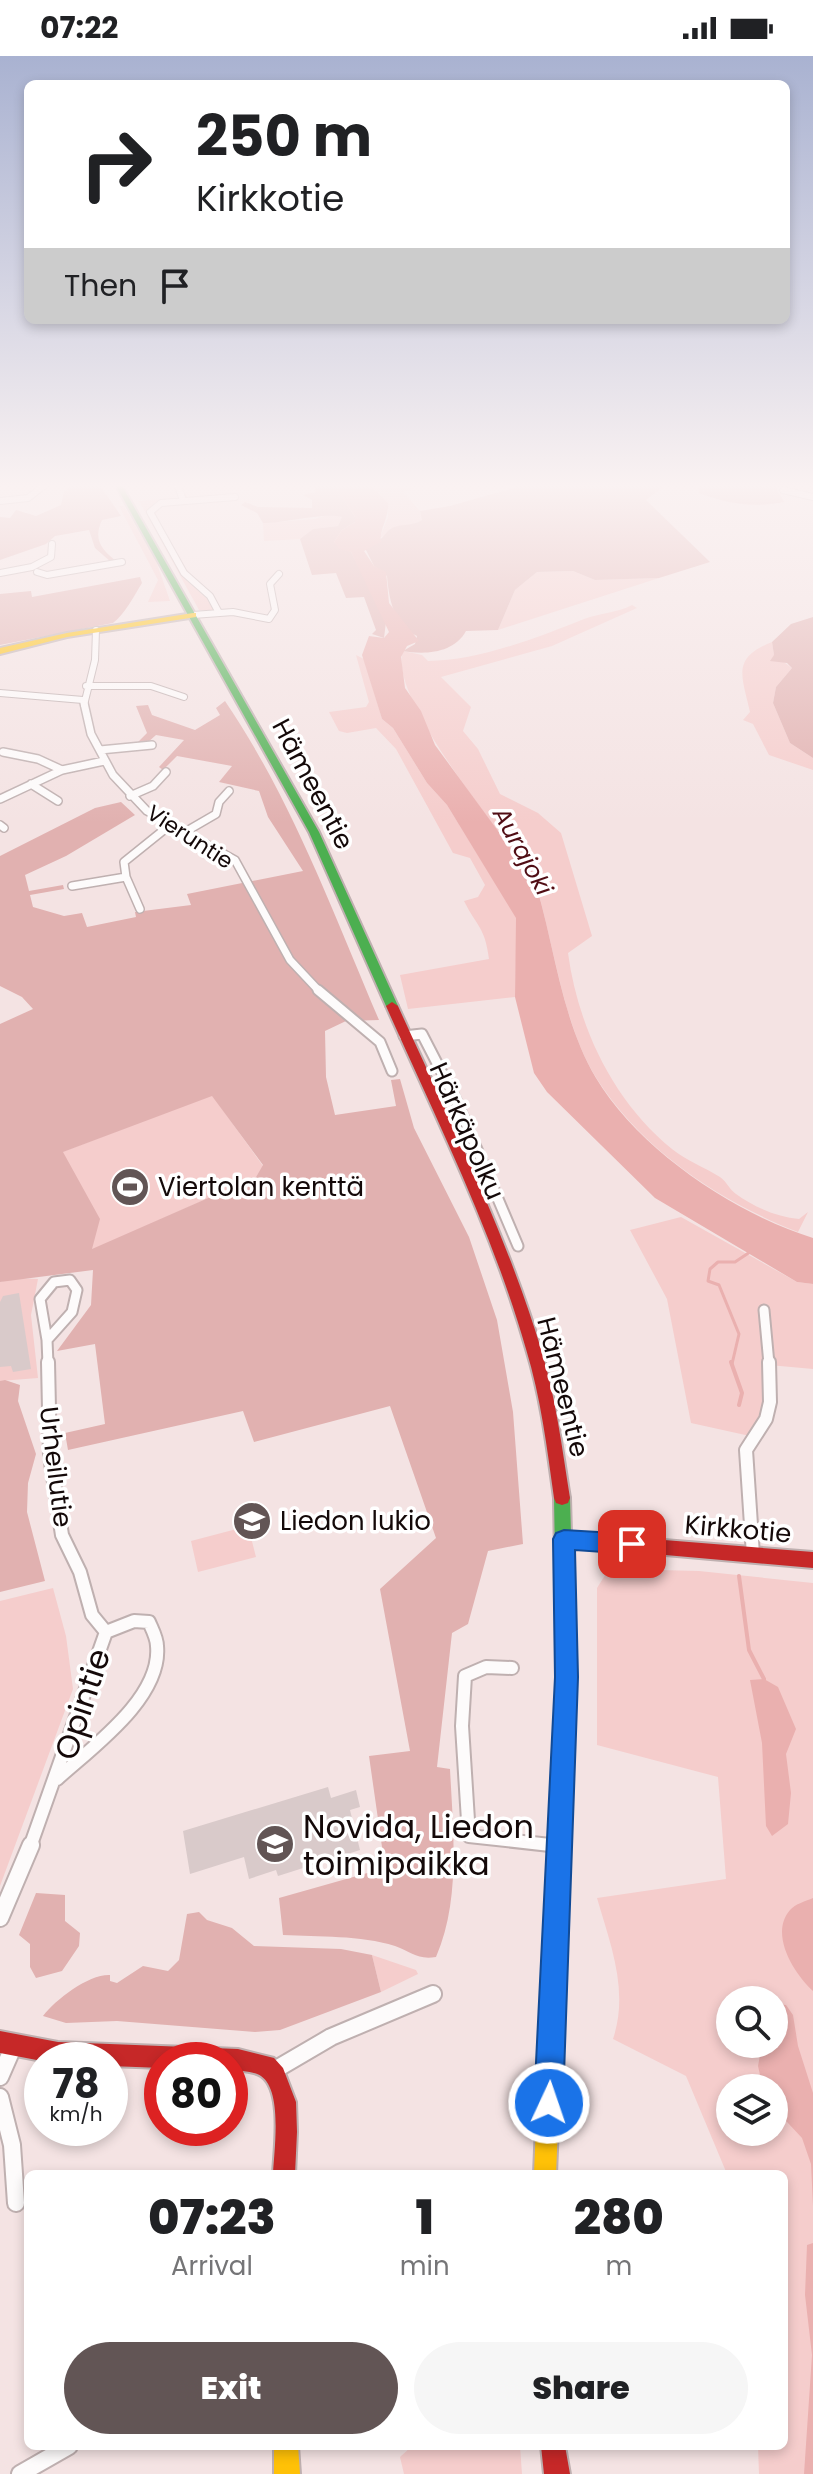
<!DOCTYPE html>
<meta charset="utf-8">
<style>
body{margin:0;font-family:Poppins,sans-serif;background:#f6f6f6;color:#202124;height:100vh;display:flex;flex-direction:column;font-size:30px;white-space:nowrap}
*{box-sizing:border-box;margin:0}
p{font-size:26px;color:#757577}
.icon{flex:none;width:44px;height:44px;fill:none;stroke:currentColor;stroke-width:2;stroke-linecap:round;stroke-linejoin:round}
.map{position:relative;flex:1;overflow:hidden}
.sheet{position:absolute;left:24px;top:2114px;width:764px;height:280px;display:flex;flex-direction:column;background:#fff;border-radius:12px;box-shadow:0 4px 12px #0003}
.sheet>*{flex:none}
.banner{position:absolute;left:24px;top:24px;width:766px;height:244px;border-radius:12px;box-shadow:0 4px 12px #0003;background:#fff;color:#202124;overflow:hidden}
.fabs{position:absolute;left:716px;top:1930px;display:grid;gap:16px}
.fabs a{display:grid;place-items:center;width:72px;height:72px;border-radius:50%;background:#fff;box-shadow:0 4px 12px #0003;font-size:40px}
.speed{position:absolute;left:24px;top:1986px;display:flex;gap:16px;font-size:40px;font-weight:700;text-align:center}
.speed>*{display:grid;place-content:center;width:104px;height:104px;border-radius:50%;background:#fff;box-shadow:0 4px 12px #0003;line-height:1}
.speed small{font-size:20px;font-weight:400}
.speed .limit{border:12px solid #d22;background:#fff;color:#111}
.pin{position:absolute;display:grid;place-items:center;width:68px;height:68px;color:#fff;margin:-34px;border-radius:16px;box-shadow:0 4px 12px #0006}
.me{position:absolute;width:88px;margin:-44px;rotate:3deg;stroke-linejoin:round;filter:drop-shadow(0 0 6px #0008)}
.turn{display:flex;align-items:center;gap:28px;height:168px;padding:0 40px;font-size:36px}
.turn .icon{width:104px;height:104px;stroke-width:2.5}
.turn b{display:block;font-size:56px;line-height:68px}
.then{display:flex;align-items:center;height:76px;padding:0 40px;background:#0003;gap:16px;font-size:30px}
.eta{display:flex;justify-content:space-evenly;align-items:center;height:136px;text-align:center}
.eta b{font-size:48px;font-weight:800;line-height:56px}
.cta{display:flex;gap:16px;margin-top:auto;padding:16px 40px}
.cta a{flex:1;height:92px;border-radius:48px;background:#625555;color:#fff;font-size:32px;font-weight:800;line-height:92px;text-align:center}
.cta a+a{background:#f6f6f6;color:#202124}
.status{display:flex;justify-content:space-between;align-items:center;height:56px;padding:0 40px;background:#fff;direction:ltr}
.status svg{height:22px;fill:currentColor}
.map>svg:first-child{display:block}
</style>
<div class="status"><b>07:22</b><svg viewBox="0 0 49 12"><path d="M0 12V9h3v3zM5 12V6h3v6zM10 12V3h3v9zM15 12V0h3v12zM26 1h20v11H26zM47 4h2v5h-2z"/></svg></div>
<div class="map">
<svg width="813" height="2418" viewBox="0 0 813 2418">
<rect width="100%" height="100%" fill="#f4e3e3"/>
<path fill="#f5cdcc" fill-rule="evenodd" d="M174 428H181L188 443 163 448 155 459 187 514 218 555 199 554 139 445 179 442Z
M369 428H425L403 436 420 455 422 464 412 470 391 472 388 480 380 481 388 461V448Z
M119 450H124L155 502 170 545 148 546 158 524Z
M331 458 342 461 338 470 313 473 300 483 264 485 263 467 315 463Z
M573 515 595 524 659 522 498 574 515 534 537 516Z
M632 549 637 552 552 590 441 621 471 651 463 675 478 693 500 738 538 757 561 777 592 880 568 897C578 971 613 1045 672 1093 687 1105 704 1111 720 1121 727 1126 729 1133 736 1138 754 1151 777 1161 799 1163L808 1156 798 1176C721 1146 642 1094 597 1023 561 967 553 876 531 813L515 798C488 760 388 638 403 595L422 599 428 605C478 605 539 581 584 563 600 557 617 557 632 549Z
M772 586 774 599 792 612 776 631 773 647 790 687 813 702V714L769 699 753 668 743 664 750 656C742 620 731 602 772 586Z
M356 599 364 603 382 663 393 672 427 727 447 749 517 862 515 941 408 953 400 919 489 903C485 871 477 871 464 845L478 841 485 829 470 802 453 797 396 693 376 672 347 677 339 675 329 656 366 651 369 646Z
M212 1039 263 1110 256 1121 92 1194 62 1096Z
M681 1161 797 1226 813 1228V1313L769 1309 759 1382 691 1367 667 1243 630 1174Z
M13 1222 38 1223 31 1259 38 1322 0 1325V1226Z
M248 1470 256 1501 198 1516 191 1485Z
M618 1513 699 1515 813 1527V2418H759L758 2390H784V2118H727L686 2020 613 1983C629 1935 611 1890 597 1842L726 1823 718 1721 597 1689V1532L607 1516ZM730 1944H774V1988H730ZM730 2032H774V2076H730Z
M53 1532 66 1580 73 1633 0 1830V1545Z
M372 1899 416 1914 418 1918 381 1936Z
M412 2390H520L522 2418H404L400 2401Z"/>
<path fill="#e1b1b0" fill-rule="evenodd" d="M73 428H99L121 460 102 464C93 483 101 493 116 505L111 506 95 492 89 474 55 480 46 488 0 504V461L10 462 16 454 36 460 61 449 64 436Z
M314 428H334L355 461V466L342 474 334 486 351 496 364 521 386 566 384 582 372 578 376 574 364 541 346 542 336 517 312 519 300 483 313 473 338 470 342 461C324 456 285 467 263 467L257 457 241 449 245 446 258 451 312 452V444L303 439 316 436Z
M528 428H666L646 444 710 506 659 522 595 524 573 515 537 516 515 534 498 574 466 575C454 597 426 599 403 595L415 588 417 580C393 569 389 542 387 520L374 510 365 492C379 488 381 482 389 474 397 467 412 471 422 464L420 455 450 450Z
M699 428H774L784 446C754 452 728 448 699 437Z
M140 521 142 527C134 540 125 558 113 567L0 589V538L31 535 32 541Z
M813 561V702L790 687 773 647 776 631 792 612 787 607 770 605 774 599 772 586 791 568Z
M225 645C291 742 333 856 379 964L346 965 325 975 326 1021 335 1059 396 1050 391 1024 400 1023 414 1072 469 1181 497 1264 513 1356 523 1488 488 1495 468 1568 452 1577 437 1711 450 1713C453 1774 461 1843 436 1901 417 1904 412 1896 395 1890 360 1879 319 1881 283 1879L279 1842 385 1812 369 1700 410 1695 380 1533 436 1482 390 1350 254 1386 243 1355 68 1394 65 1377 105 1368 95 1288 57 1295 91 1249 93 1214 0 1226V968L33 953 22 941 0 930V800L95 752 121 746 135 759 66 800 25 819 29 835 63 829 64 833 30 839 33 851 64 860 82 857 87 871 136 861 135 856 191 849 187 838 303 815 268 761 259 735 219 726 232 710 177 700 163 714 159 711 184 684 156 679 147 687 138 686 147 677 136 650 148 649 152 659 195 674 220 659 216 652ZM212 1040 263 1109 256 1121 92 1193 100 1163 63 1096Z
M5 1324 20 1329 18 1345 36 1398 28 1427 27 1456 45 1525 0 1536V1325Z
M36 1837 65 1839V1865L80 1877 79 1890 62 1915 36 1922 30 1911V1888L19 1879Z
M199 1856 207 1864 232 1872 254 1890 341 1893 372 1899 381 1936 280 1974 255 1976 117 1965 66 1967 43 1960C56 1943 89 1918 110 1919V1925L117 1927 143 1910 168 1915 179 1904 187 1858Z"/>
<path fill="#eab0af" d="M334 428H369L388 447C389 463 379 473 381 486L364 495 374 510 386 516 389 547 419 585 407 590 401 601 405 632 421 655 435 689 515 798 531 813C554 880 559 960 596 1022 638 1093 735 1158 813 1182V1228L797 1226 655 1142 547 1036 534 1017 515 941 516 862 447 749 427 727 393 672 382 663 362 599 369 580 384 582 389 576 351 496 339 493 334 486 342 474 355 466V461Z
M764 1623 778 1631 796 1673 786 1698 791 1737 788 1768 772 1780 766 1770 762 1687 750 1624Z
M813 1842V1935C794 1918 769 1878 790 1854 795 1848 806 1845 813 1842Z
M775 1948 786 1949 793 1959 798 1990 813 2037V2150L811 2108 802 2082 774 2052V2032H763L758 2010 762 1988H774Z
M813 2187V2418H804L812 2299 805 2239 807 2189Z"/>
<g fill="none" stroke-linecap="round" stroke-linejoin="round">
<path stroke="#eab0af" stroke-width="3" d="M732 1308 739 1278 719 1229 708 1225 710 1213 718 1206H735L750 1196"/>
<path stroke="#eab0af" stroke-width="4" d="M731 1306 742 1337 739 1349
M739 1520 749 1594 764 1623"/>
</g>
<path fill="#d9caca" d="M19 1237 31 1313 13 1316 11 1310 0 1311V1246L3 1240Z
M328 1731 331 1742 356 1734 360 1751 350 1754 360 1794 278 1820 276 1814 249 1823 244 1801 190 1818 183 1775Z"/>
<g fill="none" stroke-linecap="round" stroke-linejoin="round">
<defs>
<path id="street-far4" d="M177 428 183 444
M783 434 813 441
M0 445 28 442 46 428
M37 516 47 519 122 506
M0 517 32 511 51 501 52 488
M218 555 210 540 184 517 150 456 161 447 235 441
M193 559 233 556 269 563 275 554 270 528 279 518
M86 630H151L184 641
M0 637 83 644
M84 649 95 604 96 574"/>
<path id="street-far3" d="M84 647 91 678 113 719 147 755 235 804 290 904 320 936
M100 694 152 689
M3 696 38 703 62 714
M31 728 58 745
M130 740 153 730 166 716
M0 743 62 714 104 705
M0 769 4 772
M185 776 216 758 219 746 229 735
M72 830 126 821
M140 853 126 821 124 806 170 769"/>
<path id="street-far2" d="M318 934 380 986 392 1015
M404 980 422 978 456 1044 518 1190
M70 1224 77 1234 72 1256 47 1284 40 1243 54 1226Z
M764 1254 769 1308
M47 1284 48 1308"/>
<path id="street-far1" d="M48 1306 50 1400 62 1479 80 1516 92 1559 106 1576
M753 1499 746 1394 766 1363 770 1346 769 1306
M512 1612 486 1611 465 1620 462 1670 469 1780 559 1790
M30 1791 106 1576 134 1565 149 1566C152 1573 157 1582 157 1590 162 1642 91 1692 57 1723"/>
<path id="street" d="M552 1789 559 1790
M0 1862 31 1789
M273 2015 331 1981 433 1938
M0 2021 14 1989
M0 2041 12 2089 16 2147
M20 2418 69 2390"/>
<path id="fast" d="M115 428H121L319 776 398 950 396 953 392 954 386 950 309 776Z
M562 1435 568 1437 570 1442 575 1621 561 1996 558 2004 550 2007 542 2004 539 1996 557 1621 554 1442 556 1437Z"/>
<path id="slow" d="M193 557H196V561L67 581 0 598V592L67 577Z
M550 1985 558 1988 561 1996 556 2118H534L539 1996 542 1988Z
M274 2390H298L300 2418H274Z"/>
<path id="jam" d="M392 946 398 950C449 1063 505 1174 541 1293 556 1342 562 1392 570 1442L568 1447 562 1449 556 1447 554 1442C547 1392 541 1342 526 1293 492 1174 436 1063 386 950Z
M564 1476 813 1496V1512L564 1490 558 1488 556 1483 558 1478Z
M0 1975 58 1986 238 1993 274 2002 283 2012 296 2046 297 2076 295 2118H273C274 2095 283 2035 261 2020 254 2015 239 2015 230 2014V2004H162V2012L110 2010V2004L42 2005 0 1997Z
M541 2390H565L570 2418H544Z"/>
</defs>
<use href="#street-far4" stroke="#bfb0b0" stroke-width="8"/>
<use href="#street-far3" stroke="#bfb0b0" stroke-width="10"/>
<use href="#street-far2" stroke="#bfb0b0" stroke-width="13"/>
<use href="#street-far1" stroke="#bfb0b0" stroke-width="16"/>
<use href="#street" stroke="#bfb0b0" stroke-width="20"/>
<use href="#fast" stroke="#bfb0b0" stroke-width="4"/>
<use href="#slow" stroke="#bfb0b0" stroke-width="4"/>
<use href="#jam" stroke="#bfb0b0" stroke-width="4"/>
<use href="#street-far4" stroke="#fdfbfb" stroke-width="6"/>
<use href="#street-far3" stroke="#fdfbfb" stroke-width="7"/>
<use href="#street-far2" stroke="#fdfbfb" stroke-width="9"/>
<use href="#street-far1" stroke="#fdfbfb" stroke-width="12"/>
<use href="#street" stroke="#fdfbfb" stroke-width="16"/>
<use href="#fast" fill="#4caf50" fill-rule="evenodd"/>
<use href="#slow" fill="#ffc107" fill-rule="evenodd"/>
<use href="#jam" fill="#c62828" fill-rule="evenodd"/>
</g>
<linearGradient id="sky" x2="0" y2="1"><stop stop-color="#a9b2d1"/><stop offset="0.56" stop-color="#faf2f2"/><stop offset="1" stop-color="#faf2f2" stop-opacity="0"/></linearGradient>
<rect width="813" height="767" fill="url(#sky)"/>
<path fill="#1a73e8" stroke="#114b97" stroke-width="2" d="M564 1474 632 1478 640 1481 643 1488 640 1495 632 1498 575 1494 578 1621 563 2047 559 2057 549 2061 539 2057 534 2047 555 1621 553 1483 556 1477Z"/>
<defs>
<symbol id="stadium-disc" viewBox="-11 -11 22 22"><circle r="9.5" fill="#625555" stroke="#fff"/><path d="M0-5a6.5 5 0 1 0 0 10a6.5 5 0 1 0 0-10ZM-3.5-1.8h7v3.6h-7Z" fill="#fff"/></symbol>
<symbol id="school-disc" viewBox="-11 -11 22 22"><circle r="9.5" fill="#625555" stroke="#fff"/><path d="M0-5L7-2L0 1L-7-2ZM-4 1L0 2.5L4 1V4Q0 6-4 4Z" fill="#fff"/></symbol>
</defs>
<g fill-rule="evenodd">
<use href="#stadium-disc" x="108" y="1109" width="44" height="44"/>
<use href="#school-disc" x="230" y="1443" width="44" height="44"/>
<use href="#school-disc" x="253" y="1766" width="44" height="44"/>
</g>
<g text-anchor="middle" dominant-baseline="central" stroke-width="7" stroke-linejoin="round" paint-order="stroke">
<g font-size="22" fill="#140909" stroke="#fff">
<text transform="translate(190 781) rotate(33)">Vieruntie</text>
</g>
<g font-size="24" font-style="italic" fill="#500d14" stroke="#fff">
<text transform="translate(523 795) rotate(61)">Aurajoki</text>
</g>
<g font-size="26" fill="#140909" stroke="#fff">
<text transform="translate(313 728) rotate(62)">Hämeentie</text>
<text transform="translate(467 1075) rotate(66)">Härkäpolku</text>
<text transform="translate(563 1331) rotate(76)">Hämeentie</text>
<text transform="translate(56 1411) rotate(83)">Urheilutie</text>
<text transform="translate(738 1473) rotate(5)">Kirkkotie</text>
</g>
<g font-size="26" fill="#140909" stroke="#fff" text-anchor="start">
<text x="158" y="1131">Viertolan kenttä</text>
<text x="280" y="1465">Liedon lukio</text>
</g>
<g font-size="32" fill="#140909" stroke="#fff">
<text transform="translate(82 1648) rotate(-72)">Opintie</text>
</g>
<g font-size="32" fill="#140909" stroke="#fff" text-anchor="start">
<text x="303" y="1770">Novida, Liedon<tspan x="303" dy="37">toimipaikka</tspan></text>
</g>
</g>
</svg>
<div class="fabs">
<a><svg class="icon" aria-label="search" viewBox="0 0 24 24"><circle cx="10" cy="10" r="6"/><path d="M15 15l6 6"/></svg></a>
<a><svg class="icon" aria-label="layers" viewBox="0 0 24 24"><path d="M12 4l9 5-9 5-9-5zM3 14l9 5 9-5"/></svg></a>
</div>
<div class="speed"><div>78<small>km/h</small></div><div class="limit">80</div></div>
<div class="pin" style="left:632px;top:1488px;background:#d93025"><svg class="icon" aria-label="arrive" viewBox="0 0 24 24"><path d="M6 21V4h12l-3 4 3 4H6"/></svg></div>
<svg class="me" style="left:549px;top:2047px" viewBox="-20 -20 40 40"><circle r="17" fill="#1a73e8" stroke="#fff" stroke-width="3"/><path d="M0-11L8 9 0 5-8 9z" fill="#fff"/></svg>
<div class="banner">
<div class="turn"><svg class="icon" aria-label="right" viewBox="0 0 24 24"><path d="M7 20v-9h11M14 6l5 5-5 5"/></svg><div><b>250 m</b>Kirkkotie</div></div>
<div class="then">Then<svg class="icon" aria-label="arrive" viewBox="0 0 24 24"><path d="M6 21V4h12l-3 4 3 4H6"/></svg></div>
</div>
<section class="sheet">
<div class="eta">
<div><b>07:23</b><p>Arrival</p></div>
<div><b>1</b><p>min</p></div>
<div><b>280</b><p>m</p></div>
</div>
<div class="cta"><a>Exit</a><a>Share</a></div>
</section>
</div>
